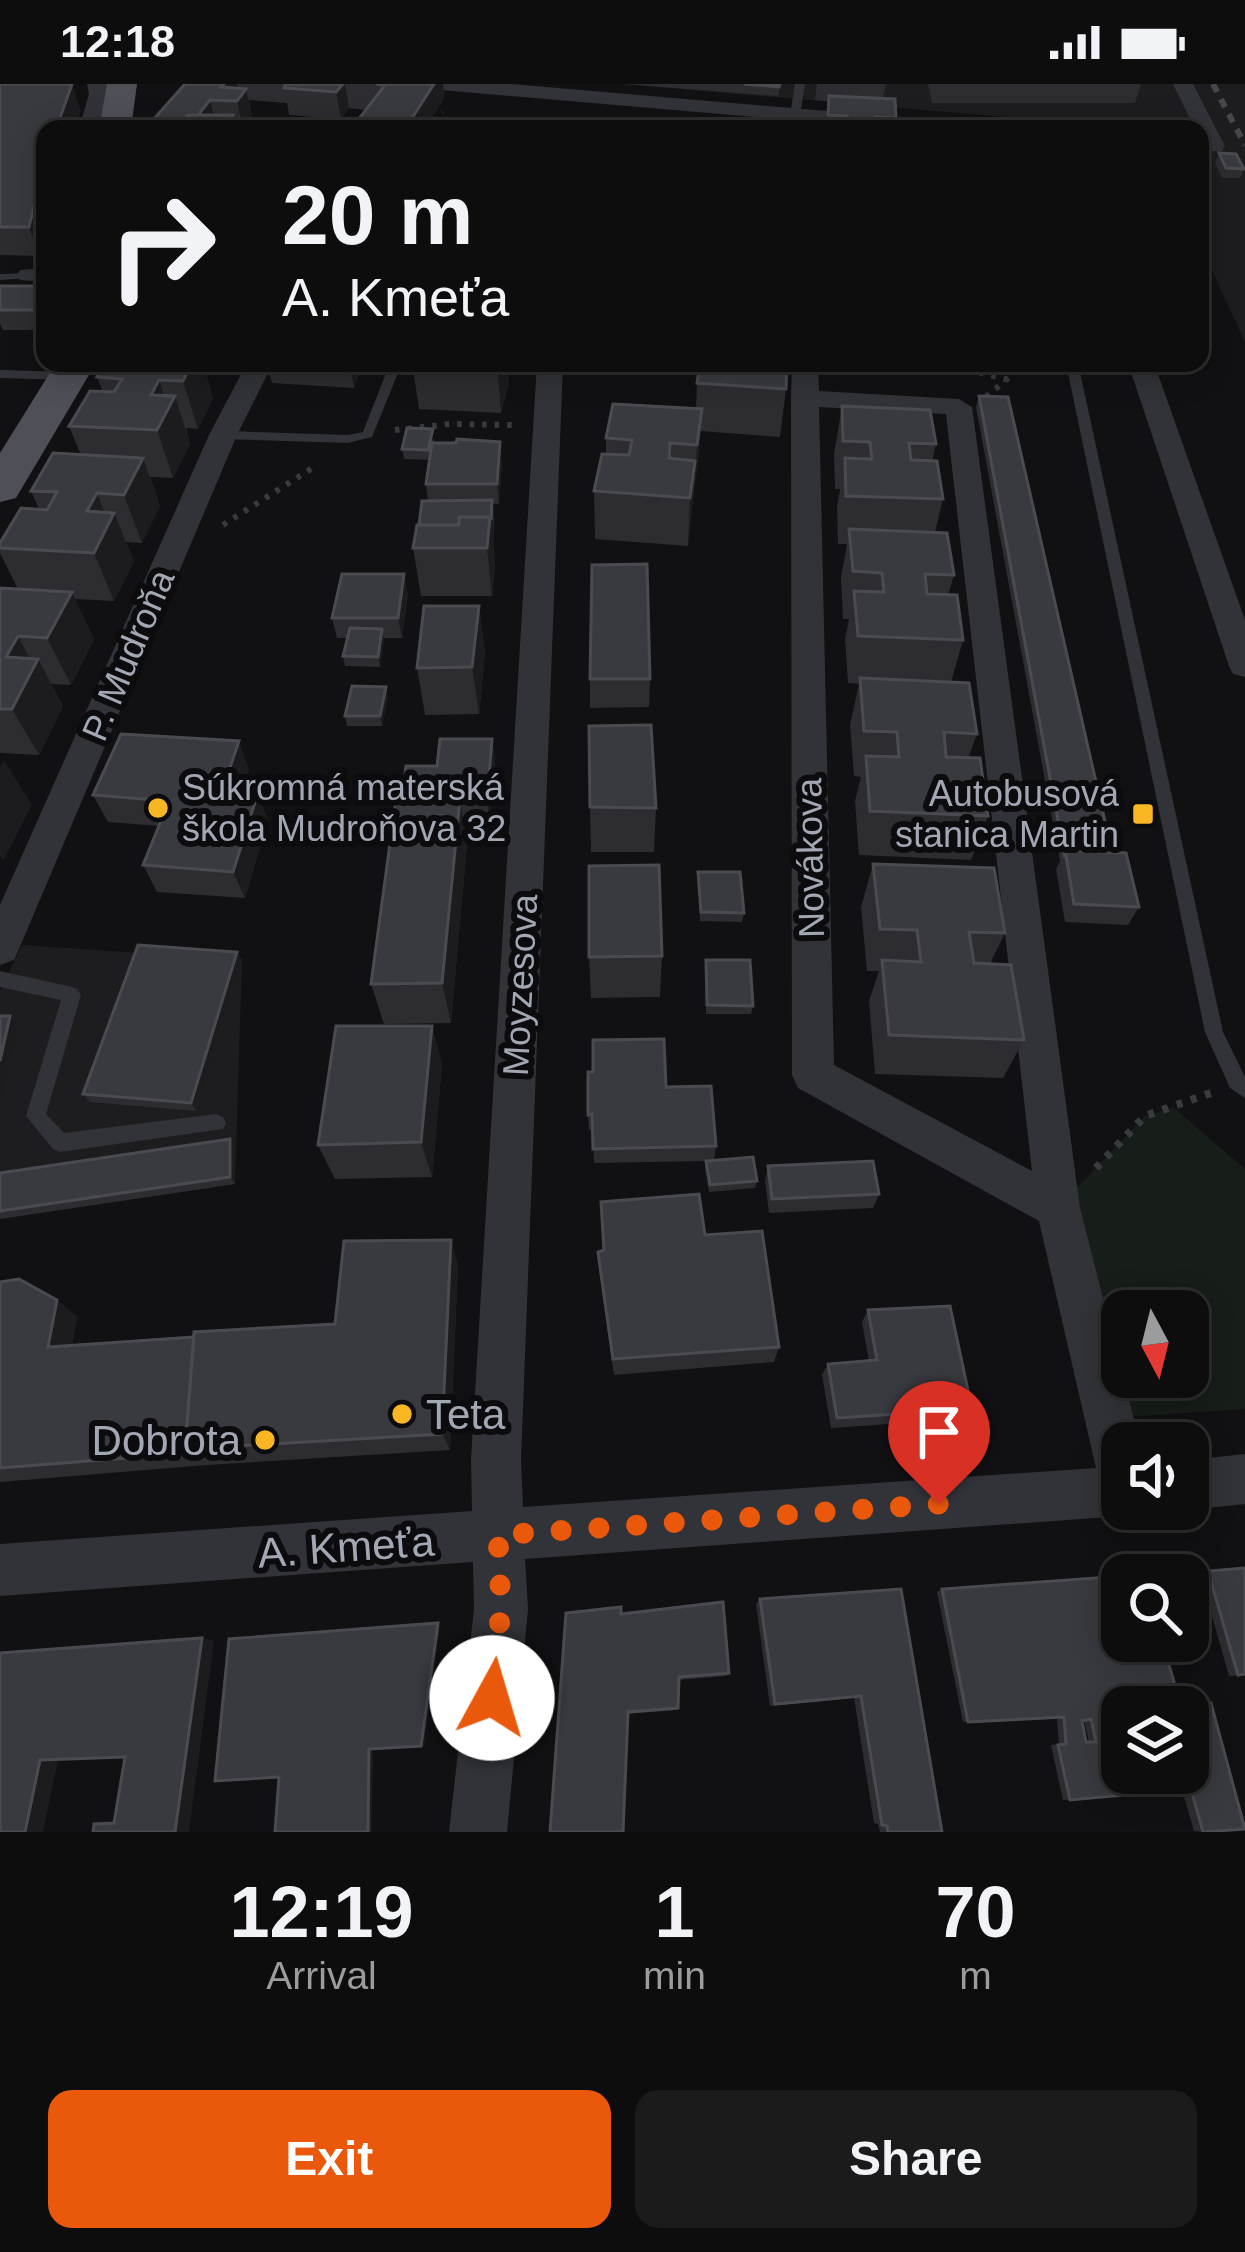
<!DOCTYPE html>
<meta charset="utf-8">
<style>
body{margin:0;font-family:Helvetica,sans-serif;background:#1b1b1c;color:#f1f3f6;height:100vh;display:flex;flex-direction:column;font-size:45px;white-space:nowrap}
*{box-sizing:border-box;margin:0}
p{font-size:39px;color:#9a9c9e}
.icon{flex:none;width:66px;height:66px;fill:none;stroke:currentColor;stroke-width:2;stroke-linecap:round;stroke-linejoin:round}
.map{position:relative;height:1748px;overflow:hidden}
.panel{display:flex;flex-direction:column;background:#0d0d0e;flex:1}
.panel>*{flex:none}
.hud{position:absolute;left:36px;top:36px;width:1173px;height:252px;border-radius:24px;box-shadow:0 6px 30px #0003,0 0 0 3px #2d2d2e;background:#0d0d0e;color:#f1f3f6;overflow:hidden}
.needle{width:78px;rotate:173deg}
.tools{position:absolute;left:1101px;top:1206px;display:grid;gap:24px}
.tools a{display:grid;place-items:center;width:108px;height:108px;border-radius:24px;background:#0d0d0e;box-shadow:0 6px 30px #0003,0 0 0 3px #2d2d2e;font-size:60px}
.pin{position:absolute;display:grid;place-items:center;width:102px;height:102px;color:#fff;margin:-123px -51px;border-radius:50% 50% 50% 0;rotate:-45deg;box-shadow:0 0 12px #0007}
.pin .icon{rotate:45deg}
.me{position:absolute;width:132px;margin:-66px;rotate:6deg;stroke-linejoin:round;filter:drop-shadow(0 0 9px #0008)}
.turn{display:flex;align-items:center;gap:42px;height:252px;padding:0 48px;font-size:54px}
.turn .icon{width:156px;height:156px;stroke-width:2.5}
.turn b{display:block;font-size:84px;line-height:102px}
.eta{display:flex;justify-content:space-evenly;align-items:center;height:204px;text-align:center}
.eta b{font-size:72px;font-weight:700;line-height:84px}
.primary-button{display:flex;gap:24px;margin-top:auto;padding:24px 48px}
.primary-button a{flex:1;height:138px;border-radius:24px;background:#ea580c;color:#fff;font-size:48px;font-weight:700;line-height:138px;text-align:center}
.primary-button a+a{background:#1b1b1c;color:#f1f3f6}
.status{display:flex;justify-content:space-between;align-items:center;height:84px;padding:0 60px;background:#0d0d0e;direction:ltr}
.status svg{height:33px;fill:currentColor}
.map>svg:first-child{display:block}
</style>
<div class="status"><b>12:18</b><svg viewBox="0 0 49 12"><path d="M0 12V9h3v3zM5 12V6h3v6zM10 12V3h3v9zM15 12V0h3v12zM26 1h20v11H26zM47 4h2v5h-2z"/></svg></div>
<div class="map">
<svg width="1245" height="1748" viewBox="0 0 1245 1748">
<rect width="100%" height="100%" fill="#111113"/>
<path fill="#1d1d20" d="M621 0H1245V258L1200 161V45H1147Z
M22 861 242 876 235 1100 0 1135V907Z"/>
<path fill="#171d18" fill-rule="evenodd" d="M1173 1023 1245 1085V1325L1111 1334 1058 1124 1145 1032ZM1122 1227H1188V1293H1122Z"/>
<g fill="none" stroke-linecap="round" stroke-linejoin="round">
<path stroke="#383a3f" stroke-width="4.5" stroke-dasharray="3 6" stroke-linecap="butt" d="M433 44 442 28
M943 279 952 281"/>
<path stroke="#383a3f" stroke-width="6" stroke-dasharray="4.5 8" stroke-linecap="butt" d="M943 279 1009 296
M986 313 1026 279
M395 346 450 340 512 341
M223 441 317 381"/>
<path stroke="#383a3f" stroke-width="8" stroke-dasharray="6 9" stroke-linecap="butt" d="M1096 1084 1145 1032 1211 1009"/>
<path fill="#323338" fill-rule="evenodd" d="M795 0H805L800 31 795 34 790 31Z
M33 189 35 191 29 194 0 196V190Z
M390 279H402L372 353 348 359 223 355 217 351 223 347 348 351 363 348Z
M1066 279H1078L1223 948 1245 993V1014L1230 1004 1205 948Z
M0 286 69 288 75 292 69 296 0 294Z
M0 887 72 903 78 906 81 911 46 1030 64 1049 216 1030 223 1033 226 1039 223 1045 60 1068 53 1065 26 1032 61 916 0 903Z"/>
<path fill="#323338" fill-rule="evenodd" d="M87 0H107L109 10 99 45H79L89 10Z
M431 0H511L967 39 977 45H894L441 6Z
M1173 0H1193L1225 62 1222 67H1206L1200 45H1195Z
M45 184V198L20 196 17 191 20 186Z
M247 279H273L237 351 19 865 14 876 0 881V821L209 351Z
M537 279H563L521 1376 523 1423 1096 1384 1039 1137 798 1004 792 991 791 314 792 279H818L819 307 959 315 972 323 1080 1124 1140 1359H1122V1425H1140L1122 1432 525 1475 528 1525 507 1748H449L474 1525 473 1478 0 1512V1460L472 1427 471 1376ZM819 323 946 330 1032 1087 834 981Z
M1128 279H1154L1245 536V593L1233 590 1229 582Z
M1245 1370V1420L1188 1426 1185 1425 1188 1376Z"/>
<path fill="#4e4f57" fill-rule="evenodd" d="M107 0H137L131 45H99Z
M56 279H96L16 414 0 418V369Z"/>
<path stroke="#45474d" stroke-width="6" stroke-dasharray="9 8" stroke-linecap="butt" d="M1213 0 1245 61"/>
</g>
<path fill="#2d2d31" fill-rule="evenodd" d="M0 0 81 27 45 45V149L40 172 0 171Z
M185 0H443L444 14 425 45H356L355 40 366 26 349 24 341 35 289 31 287 19 249 16 252 32 243 44 155 45 152 37Z
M624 0H781L778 12Z
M817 0H886L883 14 896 34 895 43 897 45H825L828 17 815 16Z
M928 0H1141L1135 19H932Z
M1219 69 1244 85 1240 94H1222L1215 79Z
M0 202H45V246H3L0 240Z
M203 279 213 314 198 345 186 344 190 360 173 394 150 393 160 422 142 459 126 458 134 477 114 517 75 515 94 555 71 601 51 600 63 622 39 671 0 669V504L18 505 0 469V459L39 425 31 407 81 371 69 342 103 308 97 293Z
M267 279H363L354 304 272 299Z
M412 279H513L512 285H507L509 299 501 329 419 325Z
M697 299 786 305 780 353 700 347 688 462 595 455 594 407 606 370V354L696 325Z
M979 312 1112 768 1139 823 1128 841 1065 838 1056 785 1060 777 976 323Z
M842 322 936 360 932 377 943 415 935 448 954 491 948 511 963 556 951 598 977 650 968 674 988 732 971 776 859 771 855 717 861 693 854 692 850 641 859 600 848 599 845 555 849 535H843L841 493 847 460H838L837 423 840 405H835L834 370Z
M434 355V359L502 379 499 420H493L494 437 493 457 495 481 492 512H421L413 464 419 441 428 417 426 400 429 376 404 375 402 365Z
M408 510 402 554H384L380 583 345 582 343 572 347 554H337L332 534Z
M479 522 485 569 479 630 425 631 417 584Z
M590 595H650L649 623 590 624Z
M386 603 388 613 382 642H347L345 632Z
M492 655 495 674 490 737H464L467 760 451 939 384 940 371 900 402 715 437 682Z
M249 685 241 708 268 736 245 814 157 808 143 781 159 742 108 738 93 711Z
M590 723 656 724 654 768H591Z
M873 780 1005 849 990 880 1024 956 1003 994 875 990 869 917 879 887H867L861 823Z
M698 788 744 829 742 838 700 837Z
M237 868 242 876 196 1027 90 1018 83 1010Z
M662 872 660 913 591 914 589 873Z
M706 876 753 922 751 930H706Z
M432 942 442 980 432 1093 335 1095 318 1061Z
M666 1003 716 1062 714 1076 757 1097 755 1104 709 1108 705 1084 706 1077 594 1079 593 1045 589 1046 588 1031Z
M235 1062V1100L0 1135V1089Z
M768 1082 879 1110 873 1124 769 1129 765 1097Z
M705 1151 779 1263 774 1278 614 1291 599 1186 598 1168Z
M458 1179 450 1366 207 1381 0 1398V1198L57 1216 77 1233 72 1261 335 1240Z
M868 1226 972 1325 963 1335 831 1344 822 1291 828 1280 869 1277 862 1238Z
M1208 1487 1245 1591 1229 1592 1200 1490Z
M901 1505 942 1748H880L878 1740 874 1739 854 1614 770 1622 756 1520 760 1515Z
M942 1505 1162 1558 1206 1748 1194 1747 1182 1706 1063 1716 1051 1661 1059 1660 1057 1634 963 1638 937 1508ZM1084 1636 1089 1658H1086L1082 1637Z
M621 1530 729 1589 726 1592 678 1596V1624L676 1626 628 1630Z"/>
<path fill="#1c1c1f" d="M72 0 81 27 75 45H56Z
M224 0H237L240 14 246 5 252 32 243 44 237 17 221 3Z
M343 0H345L349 24 341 35 336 8Z
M434 0H443L444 14 425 45H405Z
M210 16 217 43 192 38Z
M233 31 237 45H225Z
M45 77V149L40 172 29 143Z
M192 279H203L213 314 198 345 183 297Z
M349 279H363L354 304Z
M497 279H507L509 299 501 329Z
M159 296 168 324 175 312 190 360 173 394 157 346 151 311Z
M702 325 699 373 694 409 697 361Z
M500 358 502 379 499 420 497 400Z
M143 374 160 422 142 459 124 411Z
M695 377 692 425 688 462 690 414Z
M97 409 109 439 114 429 134 477 114 517 94 469 87 427Z
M492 416 495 481 492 512 487 464Z
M404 490 408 510 402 554 398 534Z
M72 508 94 555 71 601 47 554Z
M479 522 485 569 479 630 472 583Z
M382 545 384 556 380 583 378 573Z
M18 552 34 583 38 575 63 622 39 671 12 625 6 573Z
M386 603 388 613 382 642 380 632Z
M492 655 495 674 490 737 487 718Z
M239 657 249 685 233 734 222 707Z
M4 676 32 721 3 777 0 772V683Z
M258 709 268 736 245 814 233 788Z
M460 715 467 760 451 939 442 899Z
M237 868 242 876 196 1027 191 1019Z
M10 932 17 940 0 1018V977Z
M432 942 442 980 432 1093 421 1058Z
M230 1055 235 1062V1100L230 1093Z
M451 1156 458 1179 450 1366 442 1350Z
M57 1216 77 1233 69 1278 48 1263Z
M438 1539 440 1542 424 1662H421Z
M202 1554 214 1557 189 1748H175Z
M369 1665 373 1666 372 1748H368Z
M40 1676H58L43 1748H25Z"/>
<path fill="#393a3f" stroke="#4a4b51" stroke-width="3" fill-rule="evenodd" d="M0 0H72L56 45H45V77L29 143H0Z
M185 0H224L221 3 246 5 237 17 210 16 198 31H188L182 38 152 37Z
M286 0H343L336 8 284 4Z
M376 0H434L405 45 355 40 385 1Z
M744 0H780L779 3Z
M829 12 895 15 896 34 876 33 877 42 897 43V45H828V40L847 41V32L828 31Z
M188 31H233L225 45H177Z
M1219 69 1236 70 1244 85 1226 84Z
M0 202H45V226H0Z
M106 279H192L183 297 159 296 151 311 175 312 157 346 69 342 90 307 114 308 122 295 97 293Z
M451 279H497L496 281Z
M700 279H787L786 305 697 299Z
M979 312 1008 313 1112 768 1065 766 1064 769Z
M613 320 702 325 697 361 670 359 669 374 695 377 690 414 594 407 602 370 629 371 632 356 606 354Z
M842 322 930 326 936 360 909 359 911 376 937 377 943 415 846 412 845 374 872 375 870 358 843 357Z
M407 344 433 345 428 366 402 365Z
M457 355 500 358 497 400H426L432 359H456Z
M53 369 143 374 124 411 97 409 87 427 114 429 94 469 0 464V459L21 424 47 426 57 408 31 407Z
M492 416 491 436 490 433H459V441H419L422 417Z
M459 433H490L487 464H413L417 441H459Z
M849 445 947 449 954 491 925 490 927 510 957 511 963 556 858 552 854 507 884 508 882 489 853 487Z
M647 480 650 595H590L592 481Z
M342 490H404L398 534H332Z
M0 504 72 508 47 554 18 552 6 573 38 575 12 625H0Z
M424 522H479L472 583 417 584Z
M350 544 382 545 378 573 343 572Z
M860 594 969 599 977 650 944 648 946 673 980 674 988 732 870 727 866 672 899 673 897 648 864 647Z
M352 602 386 603 380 632H345Z
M651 641 656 724 590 723 589 642Z
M121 650 239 657 222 707 258 709 233 788 143 781 169 717 93 711Z
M440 655H492L487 718H460V715H402L406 682H437Z
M396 715H460L442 899 371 900Z
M1065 766 1126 769 1139 823 1074 820Z
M873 780 994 784 1005 849 969 848 974 879 1011 881 1024 956 889 951 882 876 921 878 917 846 880 845Z
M659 781 662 872 589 873V782Z
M698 788H740L744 829 701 828Z
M138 861 237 868 191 1019 83 1010Z
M706 876H750L753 922 707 921Z
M0 932H10L0 977Z
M336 942H432L421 1058 318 1061Z
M664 955 666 1003 711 1002 716 1062 593 1065 592 1030 588 1031V988H593V956Z
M230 1055V1093L0 1127V1089Z
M753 1073 757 1097 710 1101 706 1077Z
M873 1077 879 1110 772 1115 768 1082Z
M699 1110 705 1151 762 1147 779 1263 613 1275 598 1168 604 1166 601 1118Z
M451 1156 442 1350 185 1365 194 1248 335 1240 344 1157Z
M19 1195 57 1216 48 1263 194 1253 185 1365 190 1369 0 1384V1198Z
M950 1222 972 1325 837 1334 828 1280 877 1276 868 1226Z
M1245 1484V1590L1238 1591 1208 1487Z
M1122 1492V1557H1162L1181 1622 1211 1619 1245 1745 1203 1748 1191 1705 1070 1716 1058 1661 1066 1660 1064 1633 968 1638 942 1505ZM1122 1623H1188V1689H1122ZM1091 1635 1096 1658H1086L1082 1637Z
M901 1505 942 1748H888L887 1742 882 1741 861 1612 775 1620 760 1515Z
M723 1518 729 1589 679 1593 678 1624 628 1628 623 1748H550L566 1529 621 1523V1530Z
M438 1539 421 1662 369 1665 368 1748H275L279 1693 215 1697 229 1555Z
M202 1554 175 1748H93L94 1740 114 1739 125 1673 40 1676 25 1748H0V1569Z"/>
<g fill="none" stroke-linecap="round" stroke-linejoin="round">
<path stroke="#ea580c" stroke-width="21" stroke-dasharray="0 37.8" d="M492 1614 501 1525 498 1451 939 1420"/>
</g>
<g fill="#f8b623" stroke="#0c0c0e" stroke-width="4.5">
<circle cx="158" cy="724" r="12"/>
<rect x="1131" y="718" width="24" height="24" rx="6"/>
<circle cx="402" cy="1330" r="12"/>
<circle cx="265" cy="1356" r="12"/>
</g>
<g text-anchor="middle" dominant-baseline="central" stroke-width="12" stroke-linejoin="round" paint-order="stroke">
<g font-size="36" fill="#a2a7b4" stroke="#0c0c0e">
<text transform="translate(128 571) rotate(-67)">P. Mudroňa</text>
<text transform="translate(810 774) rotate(-91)">Novákova</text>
<text transform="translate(520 901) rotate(-87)">Moyzesova</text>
</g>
<g font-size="36" fill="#a2a7b4" stroke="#0c0c0e" text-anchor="start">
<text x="182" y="703">Súkromná materská<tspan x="182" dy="41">škola Mudroňova 32</tspan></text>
<text x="1119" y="709" text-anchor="end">Autobusová<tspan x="1119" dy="41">stanica Martin</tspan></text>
</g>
<g font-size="42" fill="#a2a7b4" stroke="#0c0c0e" text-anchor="start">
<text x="426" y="1330">Teta</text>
<text x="241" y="1356" text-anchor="end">Dobrota</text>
</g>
<g font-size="42" fill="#a2a7b4" stroke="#0c0c0e">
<text transform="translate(346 1463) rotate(-4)">A. Kmeťa</text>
</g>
</g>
</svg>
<div class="tools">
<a><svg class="needle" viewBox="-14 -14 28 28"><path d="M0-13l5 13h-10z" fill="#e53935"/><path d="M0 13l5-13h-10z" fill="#9a9c9e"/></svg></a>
<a><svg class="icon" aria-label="sound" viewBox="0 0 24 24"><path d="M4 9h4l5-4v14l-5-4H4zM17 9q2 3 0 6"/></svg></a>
<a><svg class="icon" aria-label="search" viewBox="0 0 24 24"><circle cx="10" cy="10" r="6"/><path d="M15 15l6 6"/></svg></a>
<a><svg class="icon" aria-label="layers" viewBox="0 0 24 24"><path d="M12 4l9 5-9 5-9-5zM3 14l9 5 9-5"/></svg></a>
</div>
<div class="pin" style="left:939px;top:1420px;background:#d93025"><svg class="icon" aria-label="arrive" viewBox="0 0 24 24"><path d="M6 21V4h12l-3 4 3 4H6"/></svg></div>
<svg class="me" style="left:492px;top:1614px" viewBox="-20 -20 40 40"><circle r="19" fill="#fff"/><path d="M0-13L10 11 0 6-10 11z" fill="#ea580c"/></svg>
<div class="hud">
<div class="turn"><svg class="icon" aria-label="right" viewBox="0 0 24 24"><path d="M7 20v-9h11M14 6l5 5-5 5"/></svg><div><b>20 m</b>A. Kmeťa</div></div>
</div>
</div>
<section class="panel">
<div class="eta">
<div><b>12:19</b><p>Arrival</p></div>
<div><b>1</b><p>min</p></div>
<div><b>70</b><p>m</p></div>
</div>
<div class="primary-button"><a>Exit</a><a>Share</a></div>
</section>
